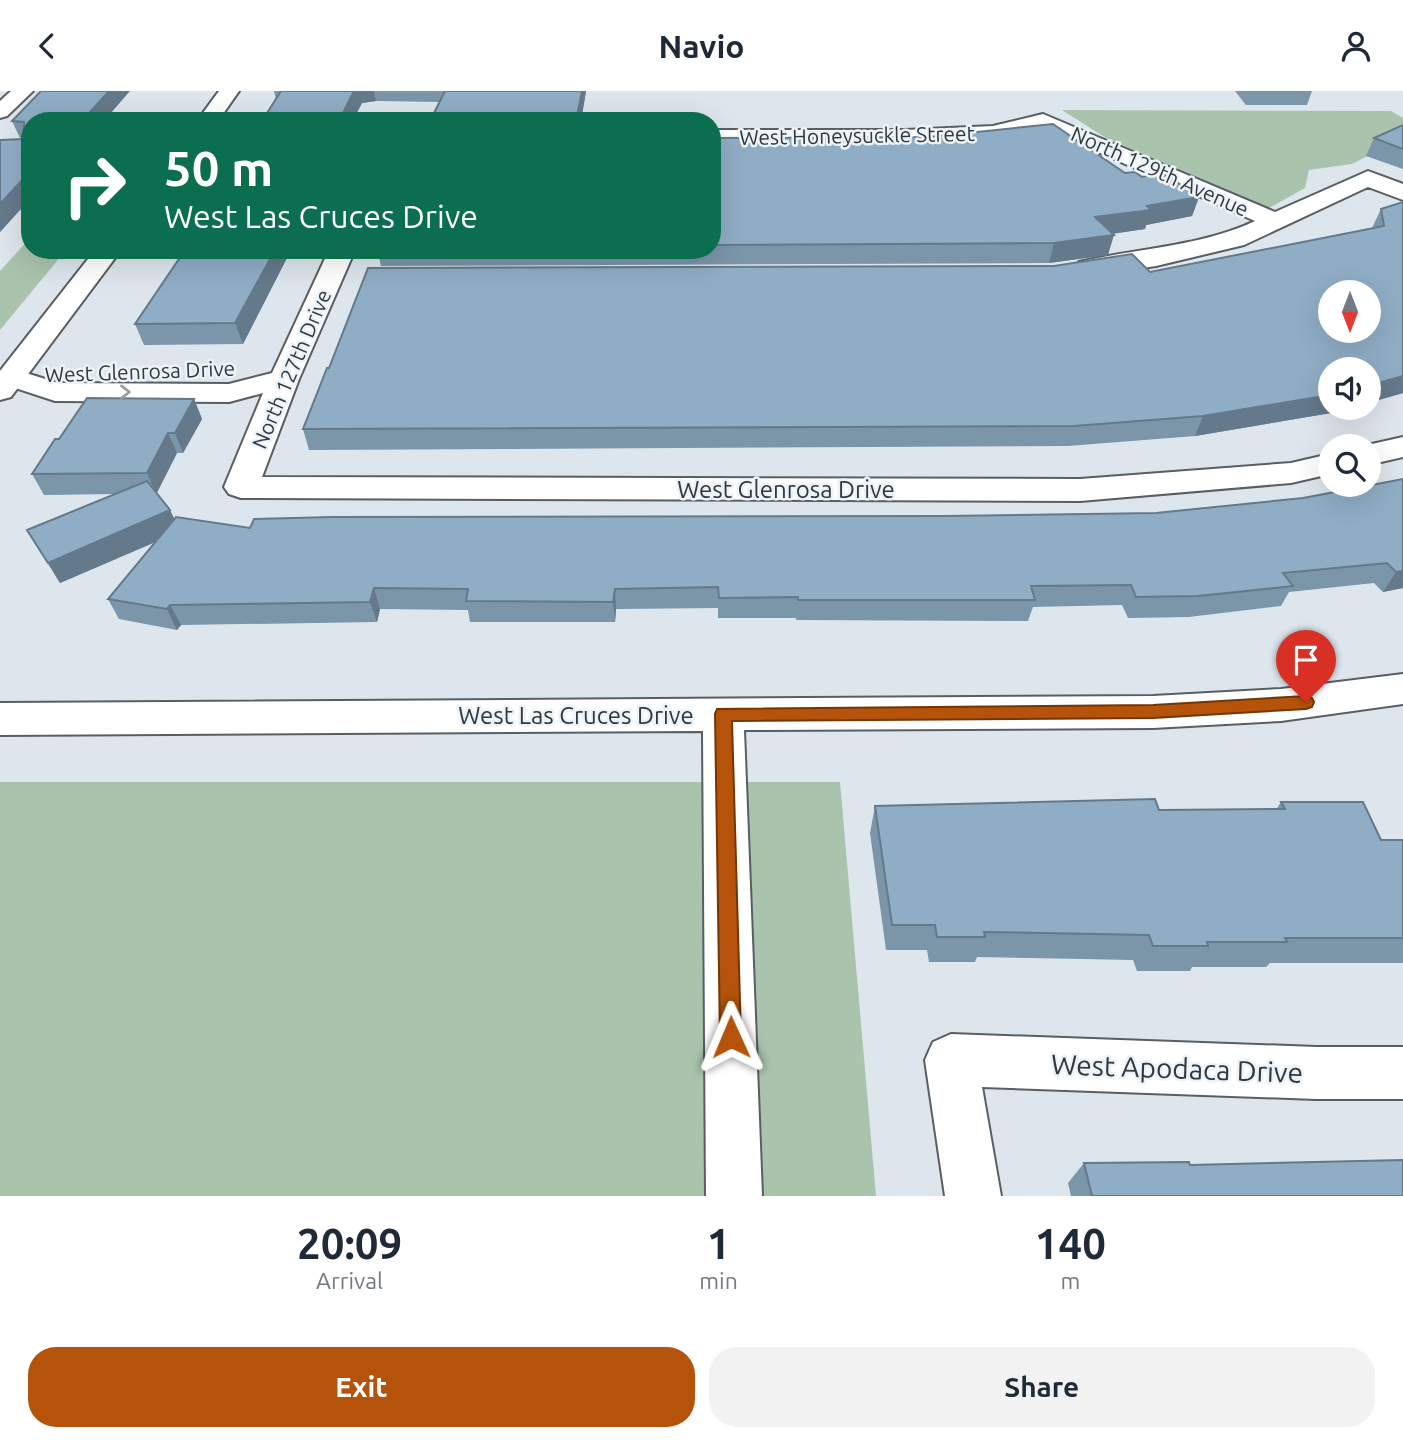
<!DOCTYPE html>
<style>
body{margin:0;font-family:Ubuntu,sans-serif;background:#f2f2f3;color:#1f2937;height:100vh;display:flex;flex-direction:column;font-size:26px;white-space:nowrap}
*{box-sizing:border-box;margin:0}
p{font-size:23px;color:#747a83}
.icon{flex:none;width:38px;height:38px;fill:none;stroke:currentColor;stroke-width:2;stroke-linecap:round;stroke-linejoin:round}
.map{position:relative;height:1105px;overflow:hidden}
.details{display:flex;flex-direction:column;background:#fff;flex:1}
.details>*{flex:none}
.guide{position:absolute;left:21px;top:21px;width:700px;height:147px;border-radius:28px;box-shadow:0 7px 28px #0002;background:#0b6e4f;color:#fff;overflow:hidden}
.needle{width:46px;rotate:180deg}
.fabs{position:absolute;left:1318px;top:189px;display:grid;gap:14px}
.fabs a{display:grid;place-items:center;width:63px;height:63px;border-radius:50%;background:#fff;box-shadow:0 7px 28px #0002;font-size:35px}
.pin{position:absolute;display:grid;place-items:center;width:60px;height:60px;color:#fff;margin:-72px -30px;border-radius:50% 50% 50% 0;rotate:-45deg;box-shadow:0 0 7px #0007}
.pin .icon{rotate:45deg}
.me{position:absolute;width:77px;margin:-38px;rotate:359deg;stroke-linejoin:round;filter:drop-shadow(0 0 5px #0008)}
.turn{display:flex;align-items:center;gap:24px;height:147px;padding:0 28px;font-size:32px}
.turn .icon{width:91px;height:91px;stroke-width:2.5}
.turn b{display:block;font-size:49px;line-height:60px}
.eta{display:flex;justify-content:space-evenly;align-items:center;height:119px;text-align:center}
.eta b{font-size:42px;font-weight:700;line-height:49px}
.cta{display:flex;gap:14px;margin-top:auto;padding:14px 28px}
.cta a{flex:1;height:80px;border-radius:28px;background:#b45309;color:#fff;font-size:28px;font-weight:700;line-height:80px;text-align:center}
.cta a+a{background:#f2f2f3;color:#1f2937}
header{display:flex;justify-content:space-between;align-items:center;height:91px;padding:0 28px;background:#fff;font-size:32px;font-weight:700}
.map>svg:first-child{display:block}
</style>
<header><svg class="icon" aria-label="back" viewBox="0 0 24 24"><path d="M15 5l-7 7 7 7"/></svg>Navio<svg class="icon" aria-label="person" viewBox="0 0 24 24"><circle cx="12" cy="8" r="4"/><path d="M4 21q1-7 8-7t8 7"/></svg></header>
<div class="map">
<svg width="1403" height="1105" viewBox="0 0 1403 1105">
<rect width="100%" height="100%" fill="#dee6ed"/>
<path fill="#a9c3ad" d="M1062 19 1391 20 1403 27V47L1352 73 1309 79 1305 97 1269 117 1106 47Z
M30 147V159H66L0 239V180Z
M0 691H840L876 1105H0Z"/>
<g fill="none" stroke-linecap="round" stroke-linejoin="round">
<defs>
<path id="minor" d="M11 0H33L7 25 0 27V10Z
M1043 23 1275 121 1368 80 1403 93V109L1368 96 1244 154 1156 175 1088 185 1079 183 1075 177 1079 171C1138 157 1199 156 1255 130L1041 36 993 47 905 53H712V39H905L993 35Z
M329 159H355L299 288 262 386 1080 388 1291 372 1330 363V383L1291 392 1080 410 241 407 229 403 224 396 263 302 229 311 55 310 0 292V280L10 277 58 292 229 293 272 282Z
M1403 346V366L1368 374V355H1363Z
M1403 583V613L1281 630 1153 637 744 639 762 1105H706L703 640 0 644V612L1153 605 1281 598Z
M951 943 1316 956H1403V1008H1316L982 996 1001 1105H945L925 969 933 951Z"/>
<path id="tertiary" d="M219 0H239L218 30H197Z
M95 159H121L11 306 0 309V280Z"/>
</defs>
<use href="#minor" stroke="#575e64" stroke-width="4"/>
<use href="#tertiary" stroke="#575e64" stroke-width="4"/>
<use href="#minor" fill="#fff" fill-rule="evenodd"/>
<use href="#tertiary" fill="#fff" fill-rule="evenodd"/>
</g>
<path fill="#7b95a9" d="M274 0H586L581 30H430L439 11 376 10 362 12 353 30H262L276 8Z
M1235 0H1312L1307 14H1246Z
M122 8 104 30H30V108L0 141 24 48 20 47 12 30Z
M1403 34V78L1366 65 1374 47Z
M712 47 1125 82 1142 86 1199 106 1192 125 1146 134 1145 138 1112 143 1108 164 1049 172 381 175 377 159H712Z
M1403 111V302L1337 321 1195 345 1068 355 309 359 303 338 1150 181 1372 137 1381 118Z
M185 159H291L243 253 144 254 135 233Z
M194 308 202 328 183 362H177L157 402 170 419 174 428 250 437 1156 422 1303 407 1385 392 1403 497 1383 501 1374 492 1289 501 1281 515 1189 526 1128 527 1122 514 1033 516 1028 530 796 529V527H718V517L616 518 615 531H470L468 519 380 518 377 531 181 534 177 539 119 528 108 508 156 451 60 492 27 439 115 403 44 404 32 383 59 348Z
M1281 711 1381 749H1403V872H1270L1266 876H1192L1190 880H1137L1133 869 977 866 975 871H929L927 859H886L870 742 875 715 1159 719H1276Z
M1084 1072 1190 1074 1403 1105H1071L1068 1092Z"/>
<path fill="#64798a" d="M109 0H130L104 30H82Z
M354 0H374L376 10 362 12 352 30H339Z
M582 0H586L581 30H576Z
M23 88 30 103V108L0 141V113Z
M1199 106 1192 125 1146 134 1145 138 1089 146 1095 126 1147 115Z
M1114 144 1108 164 1049 172 1054 152Z
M275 159H291L243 253 235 232Z
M1403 285V302L1368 312V295Z
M1330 304V317H1353L1337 321 1195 345 1203 325Z
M194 308 202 328 183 362 175 342Z
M168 342 177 362 156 403 147 382Z
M170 419 180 440 60 492 48 472Z
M1403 480V497L1383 501 1396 481Z
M374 497 380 518 377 531 370 511Z
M615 498 616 518 615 531 613 511Z
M170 514 181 534 177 539 167 518Z"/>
<path fill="#8fadc5" stroke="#64798a" stroke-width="2" fill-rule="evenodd" d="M41 0H109L82 30H30V88H23L0 113V49L24 48V31L12 30Z
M281 0H354L339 30H262Z
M445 0H582L576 30H430Z
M1053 33 1125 82 1135 81 1142 86 1163 82 1199 106 1147 115 1151 119 1095 126 1114 144 1054 152 712 154V47L928 46Z
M1403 34V58L1374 47Z
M1403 111V285L1368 295V278H1330V304L1203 325 1074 335 303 338 327 277H329L368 177 1054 175 1132 163 1150 181 1384 135 1381 118ZM1330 201H1368V240H1330Z
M185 159H275L235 232 135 233Z
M87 307 194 308 175 342H168L147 382 32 383 55 348H59Z
M1403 388V480L1396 481 1387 472 1283 482 1293 495 1198 505 1136 506 1131 494 1031 495 1035 509H798V506L719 507 718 496 615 498 613 511 466 510 468 498 374 497 370 511 170 514 167 518 108 508 176 426 250 437 254 428 332 426 945 425 1156 422 1303 407Z
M147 390 170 419 48 472 27 439Z
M1155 708 1159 719 1285 718 1281 711H1363L1381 749H1403V847H1285L1287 851H1207L1208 855H1153L1149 844 984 841 985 846H937L935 834H892L875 715Z
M1403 1069V1105H1092L1084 1072 1189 1071 1190 1074Z"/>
<defs><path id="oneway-chevron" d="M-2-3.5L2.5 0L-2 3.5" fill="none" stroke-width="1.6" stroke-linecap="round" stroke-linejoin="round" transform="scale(1.75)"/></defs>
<use stroke="#9a9c9d" href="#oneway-chevron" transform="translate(125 301)"/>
<path fill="#b45309" stroke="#753606" stroke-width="2" d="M1306 605 1312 607 1314 611 1312 616 1306 618 1153 627 732 630 741 946 738 954 731 957 723 954 720 946 715 623 717 618 1153 614Z"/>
<g text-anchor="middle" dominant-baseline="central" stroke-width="5" stroke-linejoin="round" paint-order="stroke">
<g font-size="21" fill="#34383b" stroke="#ebf4fb">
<text transform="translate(857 44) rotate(-1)">West Honeysuckle Street</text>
<text transform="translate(1160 80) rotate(24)">North 129th Avenue</text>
<text transform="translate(291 278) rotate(-67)">North 127th Drive</text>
<text transform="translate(140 280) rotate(-2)">West Glenrosa Drive</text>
</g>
<g font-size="24" fill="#34383b" stroke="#ebf4fb">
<text x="786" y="398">West Glenrosa Drive</text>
<text x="576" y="624">West Las Cruces Drive</text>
</g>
<g font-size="28" fill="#34383b" stroke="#ebf4fb">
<text transform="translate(1177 977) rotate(2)">West Apodaca Drive</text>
</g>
</g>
</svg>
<div class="fabs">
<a><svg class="needle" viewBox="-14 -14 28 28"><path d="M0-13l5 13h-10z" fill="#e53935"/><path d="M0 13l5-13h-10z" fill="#747a83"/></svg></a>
<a><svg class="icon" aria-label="sound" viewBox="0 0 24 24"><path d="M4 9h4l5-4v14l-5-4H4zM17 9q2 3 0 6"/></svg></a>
<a><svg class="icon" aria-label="search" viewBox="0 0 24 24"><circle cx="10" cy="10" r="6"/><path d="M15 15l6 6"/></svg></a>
</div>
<div class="pin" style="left:1306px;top:611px;background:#d93025"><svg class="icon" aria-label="arrive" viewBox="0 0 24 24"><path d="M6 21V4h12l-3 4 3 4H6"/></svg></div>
<svg class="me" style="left:731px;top:946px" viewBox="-20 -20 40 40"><path d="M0-17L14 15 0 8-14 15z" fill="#b45309" stroke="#fff" stroke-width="4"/></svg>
<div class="guide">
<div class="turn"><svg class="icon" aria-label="right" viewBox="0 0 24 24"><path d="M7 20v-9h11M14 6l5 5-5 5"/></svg><div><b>50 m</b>West Las Cruces Drive</div></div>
</div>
</div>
<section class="details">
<div class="eta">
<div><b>20:09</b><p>Arrival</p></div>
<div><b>1</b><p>min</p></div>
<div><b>140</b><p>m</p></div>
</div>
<div class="cta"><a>Exit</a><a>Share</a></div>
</section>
